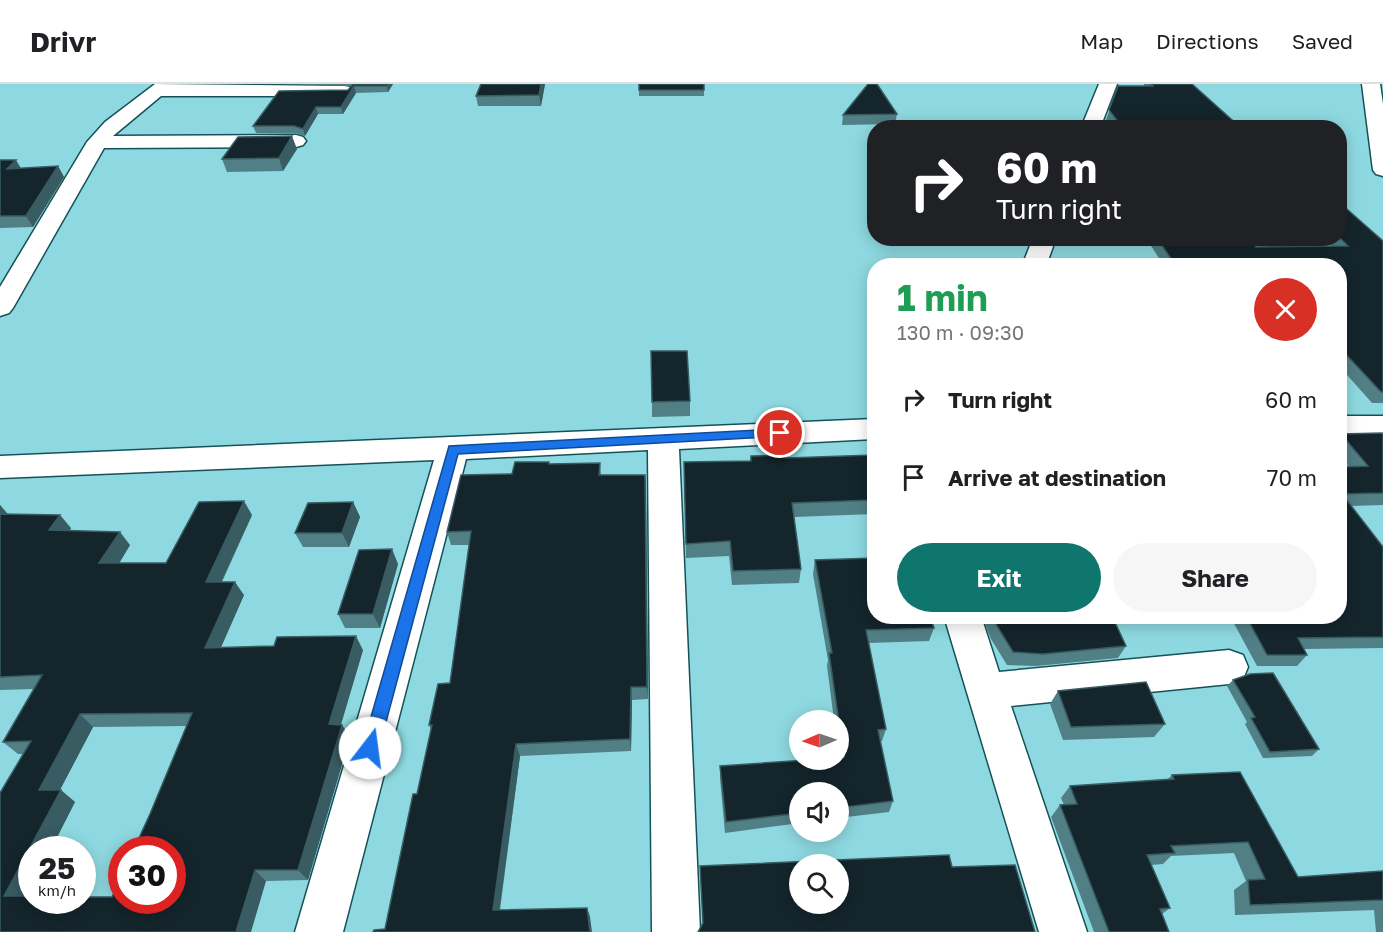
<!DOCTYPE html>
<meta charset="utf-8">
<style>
body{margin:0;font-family:"Golos Text",sans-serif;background:#f6f6f6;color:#202124;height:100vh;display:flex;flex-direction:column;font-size:22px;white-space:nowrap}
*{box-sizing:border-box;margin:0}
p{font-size:20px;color:#757577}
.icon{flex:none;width:33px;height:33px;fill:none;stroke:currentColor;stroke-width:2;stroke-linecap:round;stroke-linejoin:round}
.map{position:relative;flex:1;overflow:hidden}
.drawer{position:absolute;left:867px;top:174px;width:480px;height:366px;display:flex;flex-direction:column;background:#fff;border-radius:24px;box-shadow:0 3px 15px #0003}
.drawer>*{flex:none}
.banner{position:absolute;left:867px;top:36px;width:480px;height:126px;border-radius:24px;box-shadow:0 3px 15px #0003;background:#202124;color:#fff;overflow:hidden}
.needle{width:39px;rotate:268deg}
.fabs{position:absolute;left:789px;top:626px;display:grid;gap:12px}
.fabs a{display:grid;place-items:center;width:60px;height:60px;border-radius:50%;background:#fff;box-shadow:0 3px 15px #0003;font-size:30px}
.speed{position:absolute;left:18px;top:752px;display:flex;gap:12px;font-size:30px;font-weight:700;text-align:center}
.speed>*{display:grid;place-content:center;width:78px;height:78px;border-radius:50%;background:#fff;box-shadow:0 3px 15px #0003;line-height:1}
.speed small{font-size:15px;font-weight:400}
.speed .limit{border:9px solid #d22;background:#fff;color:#111}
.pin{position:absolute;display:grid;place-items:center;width:51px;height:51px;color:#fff;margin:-26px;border:3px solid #fff;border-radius:50%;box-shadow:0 2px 6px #0007}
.me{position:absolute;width:66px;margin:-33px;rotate:15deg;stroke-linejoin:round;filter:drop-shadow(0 0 4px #0008)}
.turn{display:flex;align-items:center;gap:21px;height:126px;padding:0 30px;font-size:27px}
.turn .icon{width:78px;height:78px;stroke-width:2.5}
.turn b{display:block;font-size:42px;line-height:51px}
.round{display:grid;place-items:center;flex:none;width:63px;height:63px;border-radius:32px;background:#f6f6f6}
.summary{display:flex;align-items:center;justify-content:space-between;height:102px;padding:0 30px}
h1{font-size:36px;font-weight:700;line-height:45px;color:#1e9e55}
.button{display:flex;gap:12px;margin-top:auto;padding:12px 30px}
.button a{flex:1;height:69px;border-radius:36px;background:#0f766e;color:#fff;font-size:24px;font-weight:700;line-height:69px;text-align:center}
.button a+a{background:#f6f6f6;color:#202124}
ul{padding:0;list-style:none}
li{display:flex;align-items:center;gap:18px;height:78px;padding:0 30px}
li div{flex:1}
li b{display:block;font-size:22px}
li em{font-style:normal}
header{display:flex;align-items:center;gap:36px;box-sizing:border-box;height:84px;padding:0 30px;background:#fff;border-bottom:2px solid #e0e0e0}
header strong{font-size:28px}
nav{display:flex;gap:33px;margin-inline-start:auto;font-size:21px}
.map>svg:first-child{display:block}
</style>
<header>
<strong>Drivr</strong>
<nav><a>Map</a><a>Directions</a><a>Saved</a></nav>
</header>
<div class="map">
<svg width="1383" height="848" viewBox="0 0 1383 848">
<rect width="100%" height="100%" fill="#8ed9e1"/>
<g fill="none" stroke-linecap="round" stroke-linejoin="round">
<defs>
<path id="minor" d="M155 0 344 2 350 3 353 7 350 11 344 12H161L113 52 296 51 303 53 306 57 303 61 296 63 104 64 13 224 9 229 0 232V203L87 58 105 38Z
M1099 0H1117L1100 44H1081Z
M1362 0H1380L1383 20V92L1376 90 1373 86Z
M1033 154H1056L1046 182H1022Z
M1340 332H1383V352H1340Z
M874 335V355L679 365 700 848H652L648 366 466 375 343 848H295L434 376 0 394V372Z
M944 532H981L999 588 1229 566 1243 571 1248 583 1243 595 1229 600 1011 622 1087 848H1039Z"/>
</defs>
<use href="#minor" stroke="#155258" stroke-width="3"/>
<use href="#minor" fill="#fff" fill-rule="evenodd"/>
</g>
<path fill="#517f86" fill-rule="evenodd" d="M274 0H393L388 8 356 9 343 30H318L305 52 296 49H256L253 42 348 6 352 2Z
M481 0H545L541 22H478L476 12Z
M639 0H704V12H639Z
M1144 0H1192L1241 44H1112L1106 36 1118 2H1144Z
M897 30 895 40 842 41 843 31Z
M297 65 283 87 227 88 222 75Z
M0 76 21 84 58 82 64 93 33 143 0 144Z
M1340 119 1383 157V319H1372L1340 283V182H1164L1146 154H1248L1256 163 1331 162 1323 154H1340Z
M690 317V332L652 333V318Z
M1341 350H1383V421L1351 422 1383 463V564L1304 565 1307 571 1297 582H1257L1230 532H1340V383H1349L1340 371V352Z
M874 371V430L794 433 801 485 799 499 732 501 729 472 686 474 684 378 750 377 751 372 786 374Z
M600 379 601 391 646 404 648 615 632 616 631 667 520 672 500 826 587 824 590 833 385 845 417 710 431 646 429 641 450 599 470 461H451L447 448 512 390 550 380Z
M353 418 360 433 349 463H303L295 449Z
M0 421 8 430 71 444 70 447 130 461 119 479H166L252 431 222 498 244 511 221 563 363 566 341 641H342L350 653 308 796 266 797 0 848 23 670H18L3 658 34 605 0 606ZM187 642 150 730 112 813 26 812 32 802V765H51L75 718 60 706 93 643Z
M815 476 874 532H944L943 536 932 537 934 544 929 557 869 559 886 645 882 657H880L893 717 889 728 838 734V708H800V739L725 749 720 694V682L839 674 838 636H834L827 582 828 576 813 490Z
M398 480 380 544H345L338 530Z
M982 532H1112L1126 562 1118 574 1036 582 1007 581 991 555Z
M1233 596 1319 665 1312 672 1263 674 1245 640 1247 638 1227 602Z
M1058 607 1165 640 1154 653 1063 656 1050 620Z
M1172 691 1298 793 1383 787V848H1376L1374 826 1235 831 1234 806 1246 797 1234 769 1171 772 1163 780 1151 781 1170 824 1162 830 1169 848H1094L1051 733 1060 721H1064L1061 714 1070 702 1168 695Z"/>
<path fill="#395b62" d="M388 0H393L388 8 387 2Z
M541 0H545L541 22 539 11Z
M354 2 356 9 343 30 341 23Z
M316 23 318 30 305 52 303 45Z
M292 52 297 65 283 87 279 74Z
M16 76 22 86 7 85Z
M58 82 64 93 33 143 26 132Z
M645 391 646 404 648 615 647 603Z
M244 417 252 431 215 511 206 498Z
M353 418 360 433 349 463 342 449Z
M0 421 8 431 0 442Z
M60 431 71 444 60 460 49 446Z
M120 448 130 461 111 493 99 479Z
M392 465 398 480 380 544 373 530Z
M235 498 244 511 215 577 205 564Z
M356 552 363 566 337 653 329 640Z
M631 603 632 616 631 667 630 655Z
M80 630 93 643 54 717 39 706Z
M342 641 350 653 308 796 298 786Z
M516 660 520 672 498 836 493 826Z
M61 706 75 718 51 765H32V802L21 822 4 812Z
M255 786 266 797 251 848H236Z
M587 824 590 833 592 848H590Z"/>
<path fill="#14252c" stroke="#395b62" stroke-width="1.5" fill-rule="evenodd" d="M353 0H388L387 2H354L341 23H316L303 45 294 42H253L279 7 348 6Z
M481 0H541L539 11 476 12Z
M639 0H704V6H639Z
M868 0H877L897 30 843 31Z
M1151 0H1192L1241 44H1118L1120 40 1109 26 1118 2H1153Z
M292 52 279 74 222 75 238 53Z
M0 76H16L7 85 58 82 26 132H0Z
M1340 119 1383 157V308H1381L1340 264V182H1176L1157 154H1248L1256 163 1348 162 1340 154Z
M651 267H687L690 317 652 318Z
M1382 349 1383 350V409L1342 410 1383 463V553L1298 554 1307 571H1267L1246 532H1340V383L1368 382 1341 350Z
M786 371V374L874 371V416L792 419 801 485 733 487 730 457 686 460 684 378 751 377V372Z
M515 378H549V380L600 379 599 391H645L647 603H631L630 655 516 660 493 826 587 824 590 848H373L374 846 385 845 413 710H417L432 641H429L438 600 450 599 471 447 447 448 461 391 512 390Z
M244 417 206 498H235L205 564 274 562 277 553 356 552 329 640 342 641 298 786H255L236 848H0V709L31 657 3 658 42 591 0 593V430L60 431 49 446 120 448 99 479H166L199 418ZM192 629 150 730 134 765H172V816H122V792L112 813H82V816H32V812H4L61 706H39L80 630Z
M353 418 342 449H295L308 419Z
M392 465 373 530H338L359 466Z
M874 474V532H930L934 544 866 546 886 645 878 646 893 717 838 724V708H800V729L726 738 720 682 822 675H838V674L844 673 829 569H832L815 476Z
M993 532H1112L1126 562 1043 570 1013 568 997 542Z
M1273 589 1319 665 1270 668 1251 634 1255 633 1233 596 1250 590Z
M1146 598 1165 640 1071 643 1058 607Z
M1240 688 1298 793 1383 787V816L1250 821 1248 796 1265 795 1248 758 1171 762 1175 769 1147 771 1170 824 1160 825 1169 848H1109L1060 721 1077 720 1070 702 1174 695 1172 691Z
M949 771 952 783 1015 781 1035 848H698L703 839 700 782ZM800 780H838V819H800Z"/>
<path fill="#1a73e8" stroke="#114b97" stroke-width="1.5" d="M780 345 787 349 785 352 458 370 379 664 376 670 370 672 364 670 362 664 449 362Z"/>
</svg>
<div class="fabs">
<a><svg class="needle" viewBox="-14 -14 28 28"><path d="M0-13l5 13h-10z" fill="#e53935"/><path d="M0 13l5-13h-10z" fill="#757577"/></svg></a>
<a><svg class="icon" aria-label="sound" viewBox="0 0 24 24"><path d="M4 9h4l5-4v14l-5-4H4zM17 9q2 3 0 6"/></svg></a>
<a><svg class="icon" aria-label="search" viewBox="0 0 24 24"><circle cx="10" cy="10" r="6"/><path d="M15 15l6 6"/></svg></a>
</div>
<div class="speed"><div>25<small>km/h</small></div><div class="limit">30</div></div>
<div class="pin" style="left:780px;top:349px;background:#d93025"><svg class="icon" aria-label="arrive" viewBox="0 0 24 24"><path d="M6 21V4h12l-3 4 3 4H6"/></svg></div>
<svg class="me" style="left:370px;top:664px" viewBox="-20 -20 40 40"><circle r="19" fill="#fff"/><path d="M0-13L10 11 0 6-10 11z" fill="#1a73e8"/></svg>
<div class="banner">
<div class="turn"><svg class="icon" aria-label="right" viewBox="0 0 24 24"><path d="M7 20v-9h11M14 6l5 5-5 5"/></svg><div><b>60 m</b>Turn right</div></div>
</div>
<section class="drawer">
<div class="summary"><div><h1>1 min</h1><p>130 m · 09:30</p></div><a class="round" style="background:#d93025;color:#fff"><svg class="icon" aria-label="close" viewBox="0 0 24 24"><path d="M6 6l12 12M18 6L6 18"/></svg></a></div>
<ul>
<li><svg class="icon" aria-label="right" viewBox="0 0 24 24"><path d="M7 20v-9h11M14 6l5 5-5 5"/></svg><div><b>Turn right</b></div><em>60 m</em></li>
<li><svg class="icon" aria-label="arrive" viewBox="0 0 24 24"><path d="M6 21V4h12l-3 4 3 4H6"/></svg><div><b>Arrive at destination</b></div><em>70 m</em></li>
</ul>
<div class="button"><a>Exit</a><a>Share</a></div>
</section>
</div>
